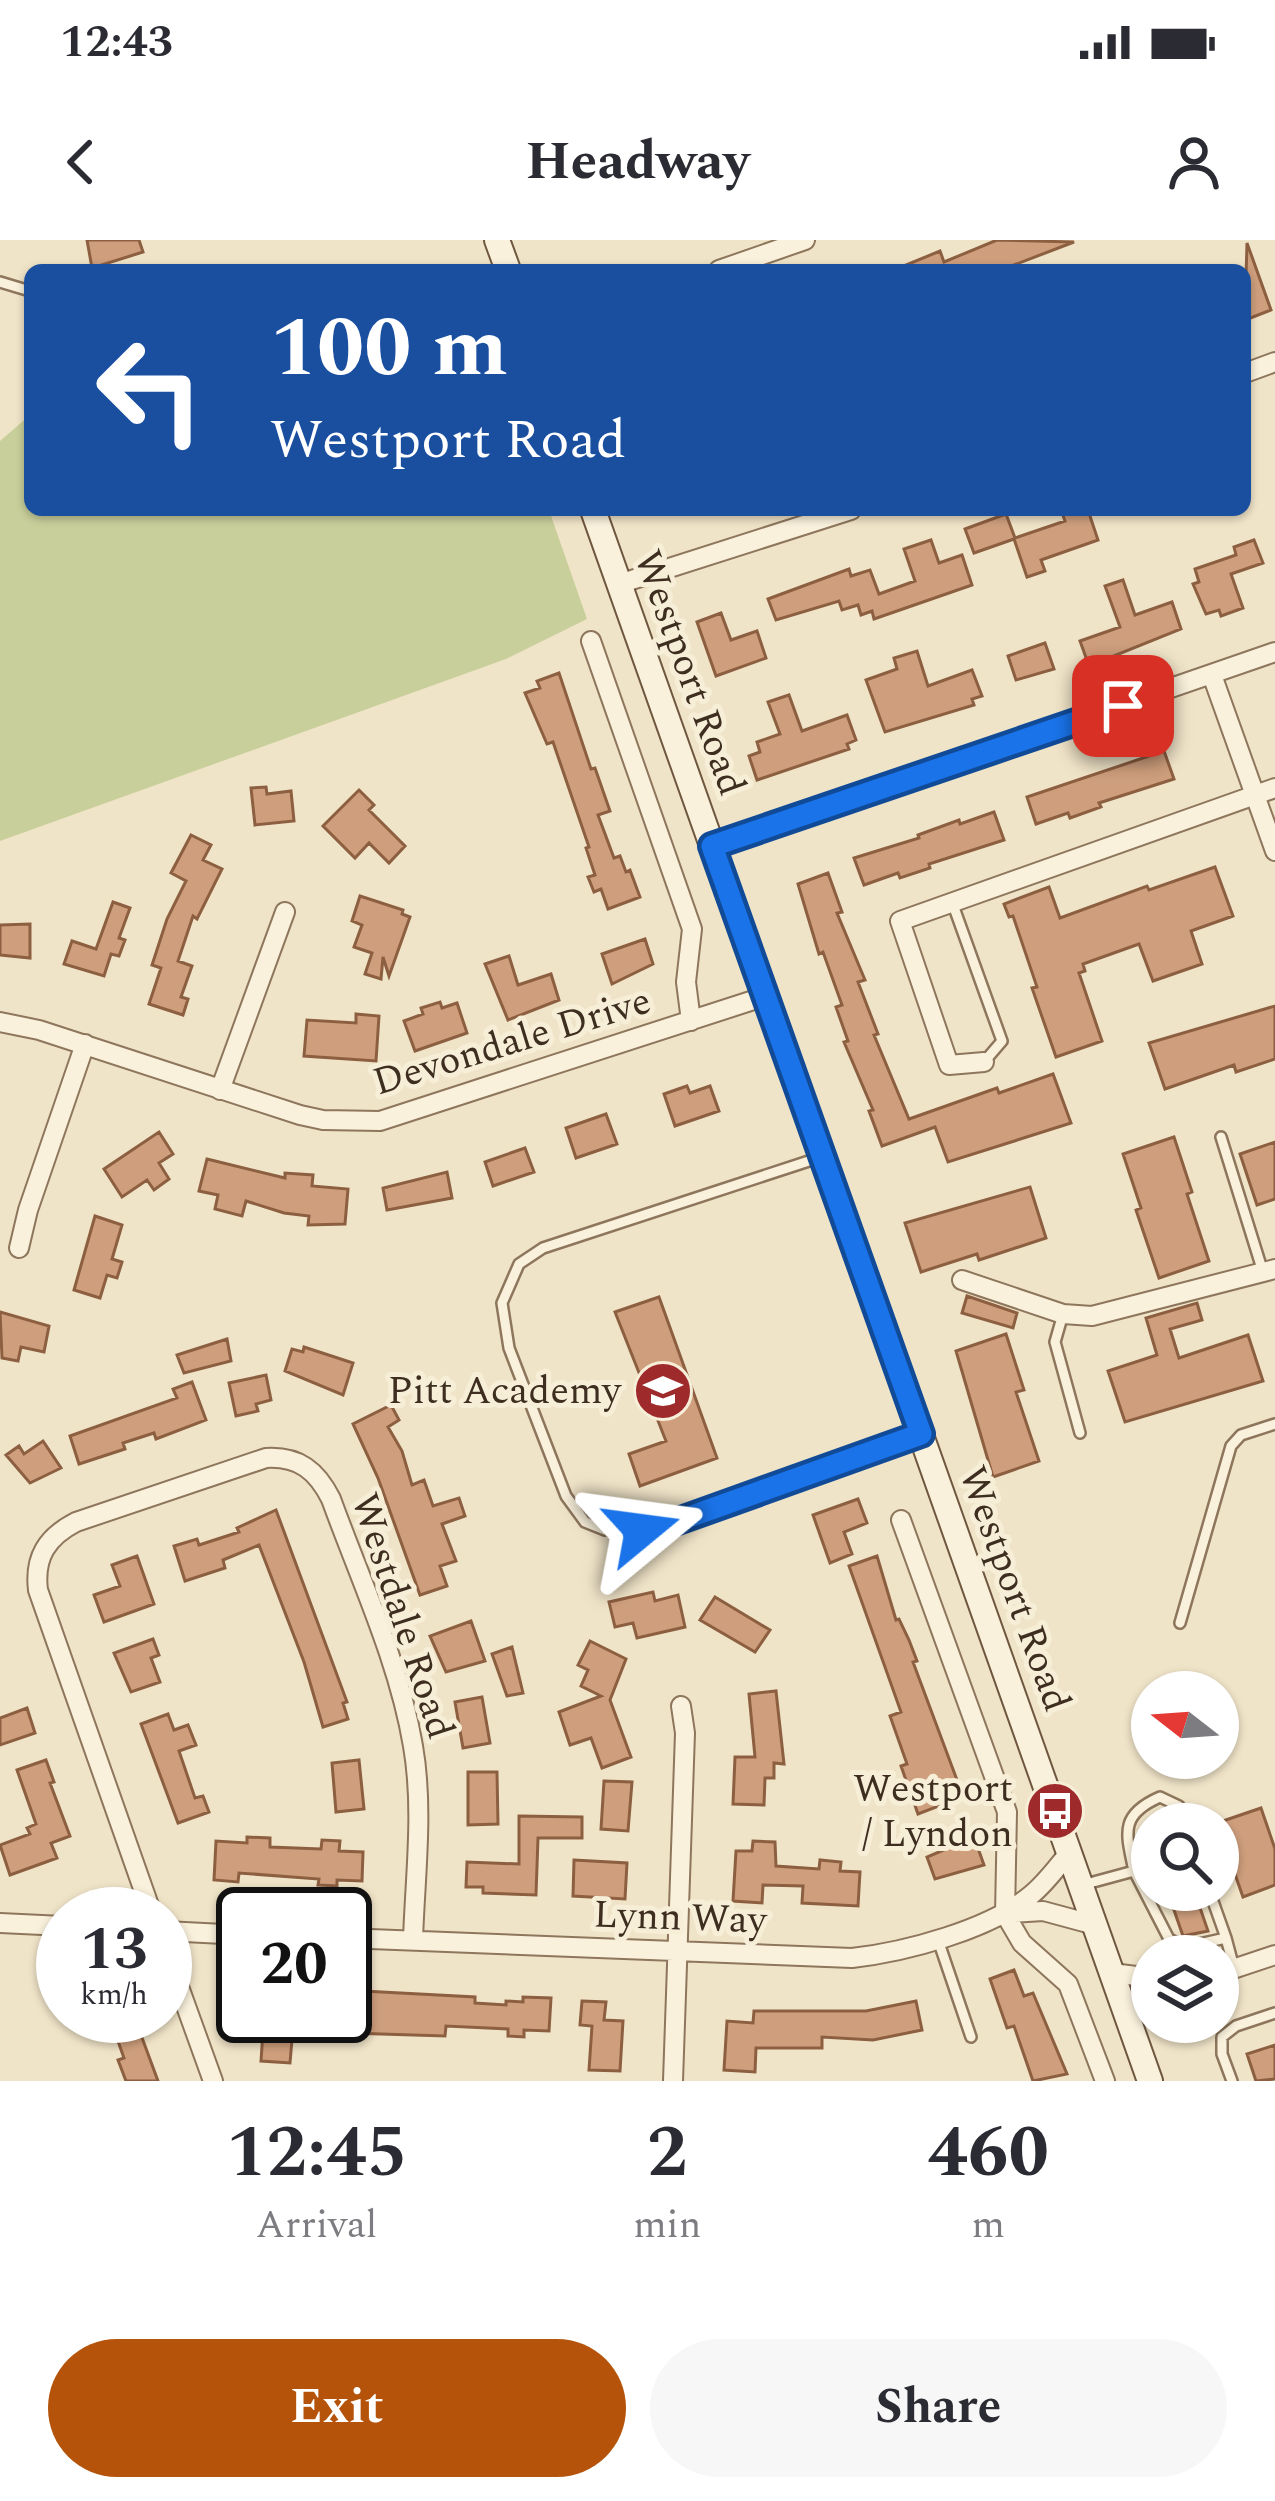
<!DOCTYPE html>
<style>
body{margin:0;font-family:Spectral,serif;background:#f7f7f7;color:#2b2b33;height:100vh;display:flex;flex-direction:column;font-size:45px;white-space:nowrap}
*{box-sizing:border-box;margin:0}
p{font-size:39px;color:#7c7c81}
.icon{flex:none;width:66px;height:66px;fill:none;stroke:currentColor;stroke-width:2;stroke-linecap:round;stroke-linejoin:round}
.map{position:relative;height:1841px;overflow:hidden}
.panel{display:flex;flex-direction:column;background:#fff;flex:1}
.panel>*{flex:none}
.top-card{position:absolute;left:24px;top:24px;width:1227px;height:252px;border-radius:18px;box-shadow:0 3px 9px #0004;background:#1a4fa0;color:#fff;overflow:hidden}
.needle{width:78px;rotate:287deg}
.controls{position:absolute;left:1131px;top:1431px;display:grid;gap:24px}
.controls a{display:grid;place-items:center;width:108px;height:108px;border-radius:50%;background:#fff;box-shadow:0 3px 9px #0004;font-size:60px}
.speed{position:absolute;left:36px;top:1647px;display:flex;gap:24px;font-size:60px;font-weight:700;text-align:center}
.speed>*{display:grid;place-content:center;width:156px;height:156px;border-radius:50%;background:#fff;box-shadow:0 3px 9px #0004;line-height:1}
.speed small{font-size:30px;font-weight:400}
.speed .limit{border:6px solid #111;border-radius:18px;background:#fff;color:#111}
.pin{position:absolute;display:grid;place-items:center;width:102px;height:102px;color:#fff;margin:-51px;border-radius:24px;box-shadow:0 6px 18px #0006}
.me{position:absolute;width:132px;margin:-66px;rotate:74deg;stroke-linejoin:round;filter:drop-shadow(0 0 9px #0008)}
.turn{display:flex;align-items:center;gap:42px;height:252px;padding:0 48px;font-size:54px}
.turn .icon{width:156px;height:156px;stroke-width:2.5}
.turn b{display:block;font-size:84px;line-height:102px}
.eta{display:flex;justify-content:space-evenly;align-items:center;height:204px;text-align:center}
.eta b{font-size:72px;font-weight:700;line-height:84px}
.action{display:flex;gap:24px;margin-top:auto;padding:24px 48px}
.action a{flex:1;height:138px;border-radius:72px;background:#b45309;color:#fff;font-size:48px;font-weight:700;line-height:138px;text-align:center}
.action a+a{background:#f7f7f7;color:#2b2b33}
.status{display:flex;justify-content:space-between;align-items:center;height:84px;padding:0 60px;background:#fff;direction:ltr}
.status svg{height:33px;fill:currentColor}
header{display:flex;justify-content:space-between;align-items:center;height:156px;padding:0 48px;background:#fff;font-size:54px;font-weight:700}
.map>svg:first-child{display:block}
</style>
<div class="status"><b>12:43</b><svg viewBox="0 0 49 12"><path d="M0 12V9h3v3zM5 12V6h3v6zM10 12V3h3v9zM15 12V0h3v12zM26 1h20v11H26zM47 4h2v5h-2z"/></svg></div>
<header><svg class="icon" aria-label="back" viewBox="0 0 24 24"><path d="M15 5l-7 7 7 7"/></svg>Headway<svg class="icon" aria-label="person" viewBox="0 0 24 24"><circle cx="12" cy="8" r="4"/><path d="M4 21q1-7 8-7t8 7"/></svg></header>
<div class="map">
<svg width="1275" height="1841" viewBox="0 0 1275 1841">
<rect width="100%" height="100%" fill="#f0e4c8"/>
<path fill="#c9cf9b" d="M30 175V270H549L587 379 506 419 0 601V201Z"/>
<path fill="#cf9f7d" stroke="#8d5f41" stroke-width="3" d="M87 0H139L143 12 92 28Z
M997 0 1074 2 1001 30H894L940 11 944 22Z
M1247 3 1271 70 1248 79 1245 70Z
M1061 270H1088L1098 300 1041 320 1045 331 1027 337 1014 299 974 313 965 289 1006 274 1015 298 1065 281Z
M931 300 939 323 962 315 972 345 874 379 872 371 861 375 858 365 842 370 839 361 776 380 768 359 849 329 851 336 870 330 879 354 915 341 904 309Z
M1254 300 1263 323 1231 334 1243 368 1221 376 1219 370 1206 374 1193 344 1199 342 1195 329 1236 315 1234 307Z
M1123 340 1135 375 1172 362 1181 389 1089 426 1080 401 1120 387 1105 346Z
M721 373 731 400 757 391 766 418 716 436 697 382Z
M1045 403 1054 429 1016 440 1008 416Z
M917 411 928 446 972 430 982 456 972 459 974 465 885 492 866 440 897 429 894 418Z
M559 433 591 529 595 528 610 571 598 575 614 618 620 616 626 632 630 630 640 657 608 669 601 649 594 652 588 637 595 635 586 608 589 607 553 502 547 504 525 453 540 448 537 441Z
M789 455 802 491 847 475 856 500 847 504 849 509 757 540 749 516 760 512 757 502 780 494 768 462Z
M1164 511 1174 539 1099 563 1101 567 1070 578 1068 573 1036 584 1027 557Z
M266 547 267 554 291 551 294 581 255 585 251 548Z
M359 550 374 565 369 570 405 606 389 623 369 603 355 618 323 586Z
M994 572 1004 600 929 624 930 628 900 638 898 633 864 645 854 618 919 598 918 595 959 580 960 584Z
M191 595 211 605 203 620 222 629 197 679 193 676 178 721 192 726 181 757 188 759 183 775 149 764 161 728 152 725 167 679 186 641 171 633Z
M1215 627 1233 676 1191 691 1202 724 1153 741 1139 704 1083 724 1085 731 1079 733 1102 801 1056 817 1032 748 1037 747 1013 676 1009 677 1004 664 1049 647 1060 678 1147 646 1149 650Z
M828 633 842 672 837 673 865 740 858 742 878 794 874 795 909 879 997 848 999 853 1053 834 1071 883 948 922 935 887 882 906 869 871 873 870 844 802 848 801 836 767 842 765 823 712 819 714 798 644Z
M360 656 403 670 402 674 410 677 389 736 383 717 381 739 365 734 372 713 354 707 362 685 352 681Z
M113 662 130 668 119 698 125 700 119 716 111 714 104 736 64 724 72 701 96 709Z
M30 684V718L0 715V685Z
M645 699 653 724 612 744 602 714Z
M509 716 518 745 551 734 559 760 508 780 485 724Z
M440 762 442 768 457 763 467 793 415 811 404 781 423 774 421 768Z
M1275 766V819L1236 832 1234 825 1165 849 1149 803Z
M356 774 379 776 376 821 304 816 307 780 356 783Z
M687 846 690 853 710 846 719 871 675 886 664 854Z
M606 874 617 904 576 918 566 888Z
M159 892 173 914 159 923 169 939 154 950 147 940 122 957 104 929Z
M1174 897 1192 952 1187 954 1209 1021 1159 1038 1136 970 1141 968 1123 914Z
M1275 902V959L1257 965 1240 914Z
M525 908 534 932 493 946 485 922Z
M207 919 285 938V933L313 935 312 946 348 949 345 984 308 985 309 976 284 973 246 961 242 976 215 969 218 955 199 951Z
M447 932 452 958 387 970 383 948Z
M1030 947 1046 998 979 1020 977 1014 921 1032 905 983Z
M95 976 122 985 112 1019 122 1022 117 1038 107 1035 100 1058 74 1050Z
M967 1056 1017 1073 1013 1088 962 1073Z
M659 1057 717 1218 640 1246 629 1214 666 1201 615 1072Z
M1197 1063 1202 1080 1170 1089 1179 1118 1248 1095 1263 1141 1125 1182 1108 1131 1157 1115 1146 1078Z
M0 1072 49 1086 44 1112 21 1107 18 1121 2 1118Z
M1006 1094 1024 1150 1016 1152 1039 1221 993 1237 956 1111Z
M227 1099 231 1121 184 1133 177 1115Z
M304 1107 353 1123 343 1155 285 1131 292 1109 303 1112Z
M266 1135 271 1160 256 1164 258 1171 236 1176 229 1143Z
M192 1142 206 1180 156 1199 154 1193 123 1203 125 1209 79 1224 70 1196 177 1158 173 1149Z
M391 1165 399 1180 388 1187 402 1211 412 1245 424 1240 433 1266 459 1258 465 1276 442 1284 456 1321 440 1326 447 1346 420 1355 378 1238 353 1184Z
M43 1201 61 1228 30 1243 6 1215 19 1206 24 1214Z
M858 1259 867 1283 844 1292 852 1314 830 1323 813 1275Z
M276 1270 347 1462 343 1463 348 1479 323 1487 304 1422 259 1305 223 1320 225 1328 185 1341 174 1306 197 1299 199 1305 239 1292 237 1288Z
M137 1316 154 1364 104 1382 94 1355 120 1346 112 1325Z
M877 1316 896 1380 899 1379 909 1400 917 1421 913 1422 957 1540 932 1548 939 1566 918 1574 901 1526 907 1524 890 1476 901 1472 849 1326Z
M653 1352 655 1361 678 1355 685 1387 637 1398 633 1383 615 1387 609 1362Z
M715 1357 770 1390 755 1412 700 1380Z
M471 1381 485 1421 446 1432 430 1396Z
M153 1399 159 1415 151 1418 160 1442 131 1452 114 1413Z
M590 1401 626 1419 610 1460 631 1517 602 1528 591 1498 570 1505 559 1472 601 1456 581 1446 588 1430 578 1425Z
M512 1407 523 1453 507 1456 492 1414Z
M776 1451 784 1524 774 1523V1538H765L764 1565 733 1564 735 1517H755L749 1454Z
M482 1457 490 1503 463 1508 455 1462Z
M27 1468 35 1493 0 1505V1478Z
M168 1474 174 1490 188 1485 196 1505 179 1511 195 1558 203 1556 209 1572 178 1583 141 1484Z
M46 1520 54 1542 50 1543 70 1596 51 1603 57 1618 10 1635 0 1605 30 1594 27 1588 36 1584 17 1530Z
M359 1520 364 1569 336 1572 332 1523Z
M468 1532H497L498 1584 468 1585Z
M604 1541 632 1542 628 1591 601 1589Z
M1261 1568 1275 1609V1645L1243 1657 1217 1583Z
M519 1576 582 1577V1598H538L536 1655 483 1653V1647H466L467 1622 519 1624Z
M247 1597 270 1598V1607L321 1609 322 1600 340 1601 339 1611 363 1612 362 1641 337 1640V1646L318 1645 319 1639 239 1633 238 1642 214 1640 216 1601 247 1603Z
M974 1597 984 1625 935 1639 927 1617Z
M753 1601 775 1602 776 1626 819 1629 820 1620 841 1622 840 1631 860 1632 858 1666 802 1663 803 1646 763 1645 762 1663 733 1661 736 1611H752Z
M574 1620 627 1623 625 1659 573 1656Z
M1167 1650H1194L1208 1691 1183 1696Z
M1014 1730 1024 1756 1033 1753 1067 1834 1033 1841 1014 1786 1007 1788 990 1739Z
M363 1751 475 1757V1763L506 1765V1761L523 1762V1757L551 1758 549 1791 524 1790V1797L508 1796V1789L446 1786 445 1796 349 1793 345 1753Z
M582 1761 606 1762 604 1780 623 1781 620 1831 589 1830 592 1786 580 1785Z
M916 1761 922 1790 873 1800 822 1797V1808H756L755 1832 724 1830 727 1781 753 1783 754 1771H866Z
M109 1776H134L158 1841H126L118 1820 124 1818Z
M264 1776H294L290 1823 261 1821Z
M1275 1805V1839L1256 1841 1247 1814Z"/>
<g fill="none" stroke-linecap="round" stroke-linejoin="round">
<defs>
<path id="lane" d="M0 42 30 51
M952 662 1002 801 984 822
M1221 897 1263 1032
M818 918 543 1008 519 1024 502 1063 509 1108 566 1256 585 1282 605 1290 664 1286 920 1195
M1063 1074 1055 1102 1080 1193
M1180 1383 1231 1206 1241 1195 1275 1184
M1134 1631C1126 1593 1119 1575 1160 1557L1179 1566 1186 1584
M1086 1644 1134 1631 1169 1699 1185 1707 1226 1698 1234 1728
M1209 1650 1226 1698
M937 1697 971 1797
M1232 1841 1222 1814V1797L1236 1786 1275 1773"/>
<path id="street" d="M719 30 805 0
M1245 133 1275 122
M619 344 851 270
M591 401 692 689 686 742 691 781
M1212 435 1275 611
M713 606 1275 412
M0 782 39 790 300 875 323 880 380 881 766 756
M984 822 949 825 900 681 1275 548
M220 850 285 672
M19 1008 28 970 85 804
M962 1040 1063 1074 1092 1076 1275 1029
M901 1280 1007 1572 1005 1674 1022 1703 1068 1744 1105 1841
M1010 1673 1043 1671 1095 1685
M152 1674 38 1350C34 1317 47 1297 76 1282L266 1218C299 1216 317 1231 331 1259 360 1339 399 1422 413 1506 424 1569 415 1637 413 1700
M0 1683 63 1686
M165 1691 243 1695
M345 1698 852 1718C905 1712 989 1690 1031 1655 1046 1643 1057 1627 1069 1613
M165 1708 213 1841
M1112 1733 1152 1738
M1218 1734 1275 1715
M673 1841 685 1493 681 1466"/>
<path id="secondary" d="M497 0 508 30
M593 270 1150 1841"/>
</defs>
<use href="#lane" stroke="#8d765c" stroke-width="14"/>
<use href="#street" stroke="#8d765c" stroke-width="22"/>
<use href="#secondary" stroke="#6f573f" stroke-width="28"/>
<use href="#lane" stroke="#faf1dc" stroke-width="9"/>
<use href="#street" stroke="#faf1dc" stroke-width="18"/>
<use href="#secondary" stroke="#faf1dc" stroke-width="24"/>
</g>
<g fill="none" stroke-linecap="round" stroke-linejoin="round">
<defs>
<path id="route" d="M642 1290 664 1286 921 1194 712 606 1123 466"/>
</defs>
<use href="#route" stroke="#114b97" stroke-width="30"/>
<use href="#route" stroke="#1a73e8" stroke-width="21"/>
</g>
<defs>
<symbol id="school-disc" viewBox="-11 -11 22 22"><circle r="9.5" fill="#9e2a2b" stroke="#f7eed8"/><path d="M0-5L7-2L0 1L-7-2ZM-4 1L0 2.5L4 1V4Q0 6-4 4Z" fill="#fff"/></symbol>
<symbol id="bus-disc" viewBox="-11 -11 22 22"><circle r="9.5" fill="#9e2a2b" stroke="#f7eed8"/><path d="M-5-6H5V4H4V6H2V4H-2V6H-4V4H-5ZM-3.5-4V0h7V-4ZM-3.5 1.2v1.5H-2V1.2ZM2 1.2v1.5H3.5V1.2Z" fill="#fff"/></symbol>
</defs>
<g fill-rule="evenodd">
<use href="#school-disc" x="630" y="1118" width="66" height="66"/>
<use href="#bus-disc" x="1022" y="1538" width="66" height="66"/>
</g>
<g text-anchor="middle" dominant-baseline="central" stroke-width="10" stroke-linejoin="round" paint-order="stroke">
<g font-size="39" fill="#3d2e20" stroke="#f7eed8">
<text transform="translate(689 433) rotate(70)">Westport Road</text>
<text transform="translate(512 802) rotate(-17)">Devondale Drive</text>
<text transform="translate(1014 1349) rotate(70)">Westport Road</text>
<text transform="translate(402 1376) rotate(72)">Westdale Road</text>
<text transform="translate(680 1678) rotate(2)">Lynn Way</text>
</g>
<g font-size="39" fill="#3d2e20" stroke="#f7eed8" text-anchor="end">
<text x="621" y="1151">Pitt Academy</text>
<text x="1013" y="1549">Westport<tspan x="1013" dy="45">/ Lyndon</tspan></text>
</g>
</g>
</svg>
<div class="controls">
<a><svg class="needle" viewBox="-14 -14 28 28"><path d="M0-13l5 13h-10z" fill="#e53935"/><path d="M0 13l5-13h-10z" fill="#7c7c81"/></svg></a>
<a><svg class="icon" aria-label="search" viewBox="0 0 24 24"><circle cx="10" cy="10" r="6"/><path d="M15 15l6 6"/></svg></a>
<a><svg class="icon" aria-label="layers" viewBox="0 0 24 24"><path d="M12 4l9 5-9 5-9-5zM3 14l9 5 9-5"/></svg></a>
</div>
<div class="speed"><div>13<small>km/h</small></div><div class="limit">20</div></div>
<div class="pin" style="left:1123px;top:466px;background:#d93025"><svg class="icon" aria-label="arrive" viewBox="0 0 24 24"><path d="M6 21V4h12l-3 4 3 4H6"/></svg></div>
<svg class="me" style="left:642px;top:1290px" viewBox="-20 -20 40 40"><path d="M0-17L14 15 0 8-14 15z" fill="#1a73e8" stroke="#fff" stroke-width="4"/></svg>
<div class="top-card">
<div class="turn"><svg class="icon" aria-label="left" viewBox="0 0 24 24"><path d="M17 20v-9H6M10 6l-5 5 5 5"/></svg><div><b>100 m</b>Westport Road</div></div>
</div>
</div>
<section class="panel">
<div class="eta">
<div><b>12:45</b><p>Arrival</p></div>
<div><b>2</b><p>min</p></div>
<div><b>460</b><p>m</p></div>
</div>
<div class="action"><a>Exit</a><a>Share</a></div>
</section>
